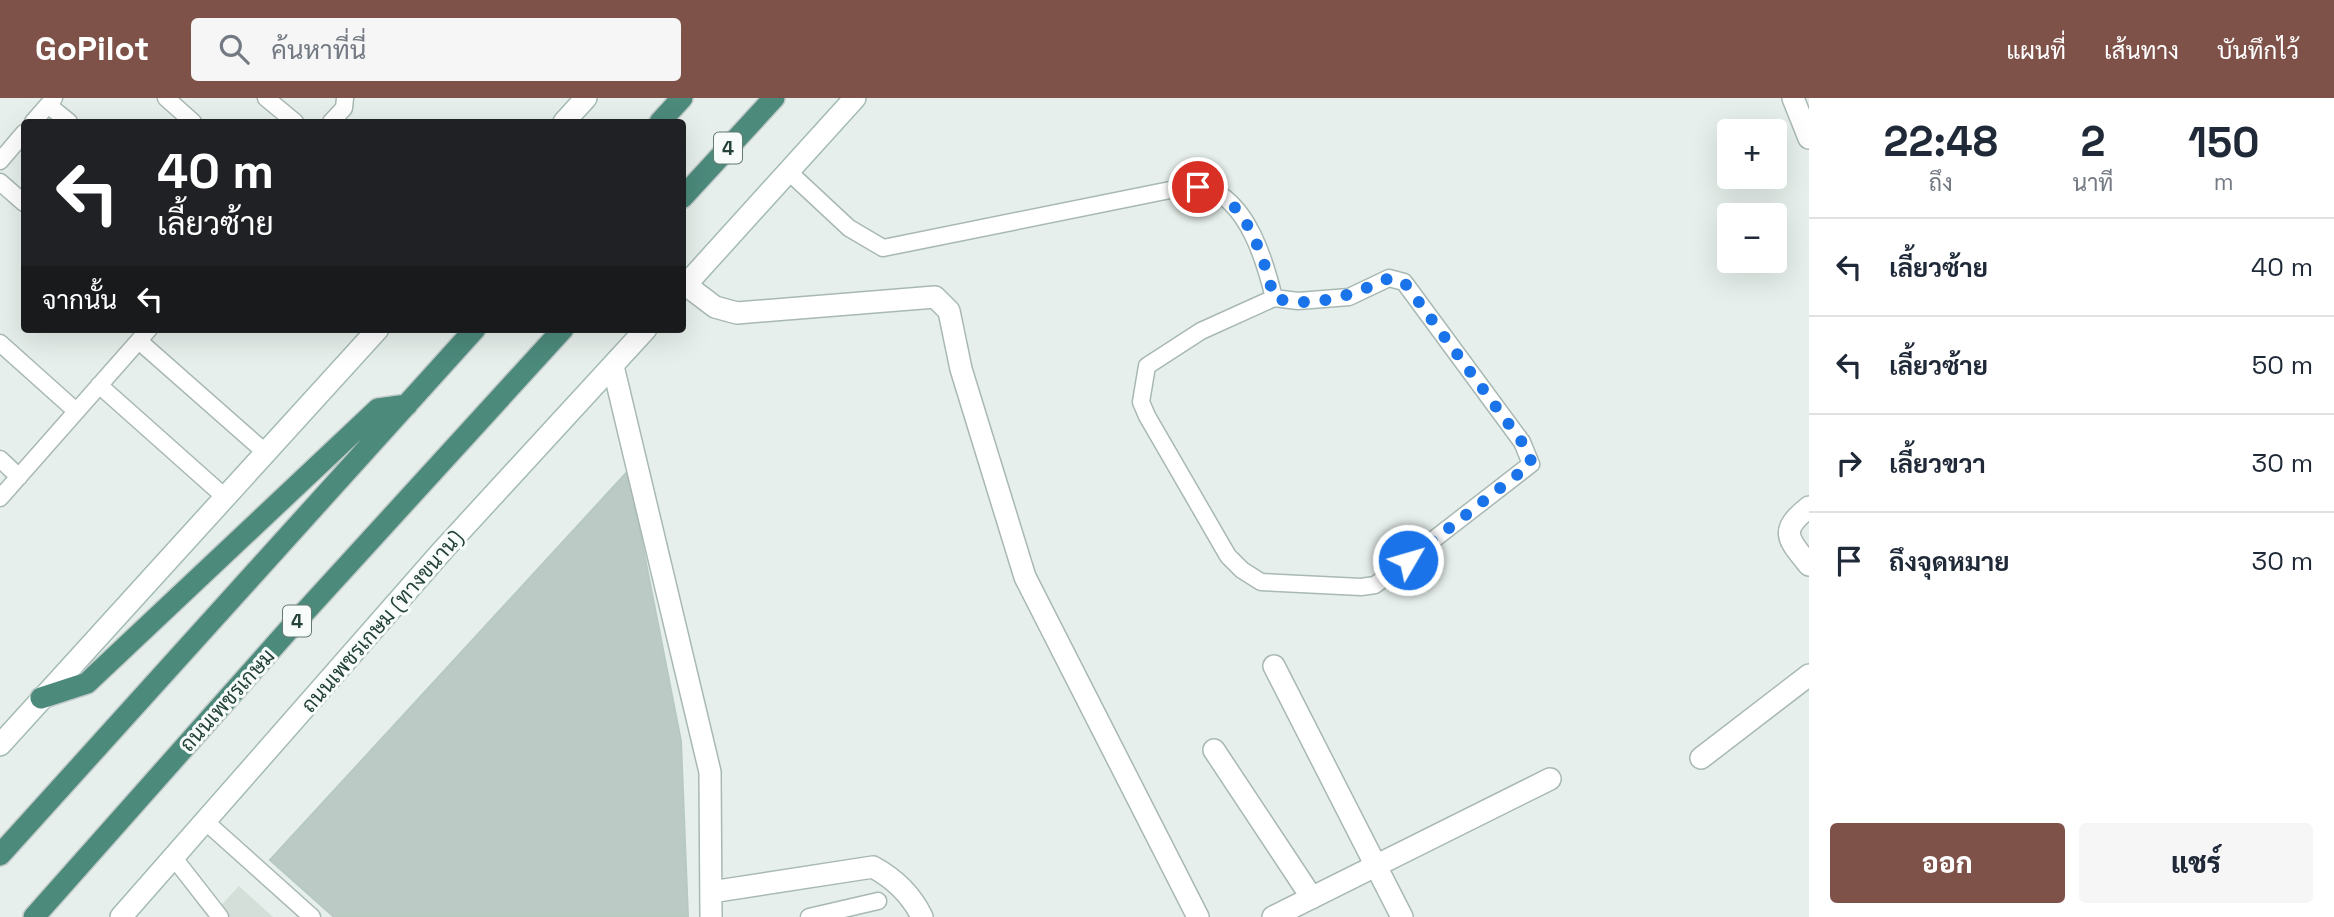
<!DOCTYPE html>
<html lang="th">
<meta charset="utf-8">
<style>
body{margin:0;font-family:"Space Grotesk",Sarabun,sans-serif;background:#f6f6f7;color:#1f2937;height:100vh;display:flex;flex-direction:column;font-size:26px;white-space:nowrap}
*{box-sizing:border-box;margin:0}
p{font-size:23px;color:#747a83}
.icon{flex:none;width:38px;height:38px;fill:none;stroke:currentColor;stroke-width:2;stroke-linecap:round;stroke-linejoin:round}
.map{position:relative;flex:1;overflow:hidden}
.panel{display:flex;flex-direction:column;background:#fff;width:525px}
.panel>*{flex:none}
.hud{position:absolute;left:21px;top:21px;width:665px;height:214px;border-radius:7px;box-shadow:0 7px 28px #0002;background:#202124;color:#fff;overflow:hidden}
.fabs{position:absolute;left:1717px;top:21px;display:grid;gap:14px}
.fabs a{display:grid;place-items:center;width:70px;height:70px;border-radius:7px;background:#fff;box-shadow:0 7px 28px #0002;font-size:35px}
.pin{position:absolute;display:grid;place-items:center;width:60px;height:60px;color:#fff;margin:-30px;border:4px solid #fff;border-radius:50%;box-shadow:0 2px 7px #0007}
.me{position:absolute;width:77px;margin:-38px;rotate:52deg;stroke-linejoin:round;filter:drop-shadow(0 0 5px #0008)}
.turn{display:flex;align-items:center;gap:24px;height:147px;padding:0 21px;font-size:32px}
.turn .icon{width:91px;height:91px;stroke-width:2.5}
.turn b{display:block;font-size:49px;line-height:60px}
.then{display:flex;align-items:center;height:66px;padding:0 21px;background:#0003;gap:14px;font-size:26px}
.eta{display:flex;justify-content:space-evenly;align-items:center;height:119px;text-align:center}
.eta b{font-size:42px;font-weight:800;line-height:49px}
.primary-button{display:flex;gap:14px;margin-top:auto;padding:14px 21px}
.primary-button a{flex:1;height:80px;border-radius:7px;background:#7f5249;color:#fff;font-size:28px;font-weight:800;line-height:80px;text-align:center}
.primary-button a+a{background:#f6f6f7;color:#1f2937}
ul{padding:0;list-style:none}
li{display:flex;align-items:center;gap:21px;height:98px;padding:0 21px;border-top:2px solid #e0e1e3}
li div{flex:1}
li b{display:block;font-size:26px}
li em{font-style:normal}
header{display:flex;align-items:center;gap:42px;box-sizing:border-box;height:98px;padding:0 35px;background:#7f5249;color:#fff}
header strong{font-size:33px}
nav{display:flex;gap:38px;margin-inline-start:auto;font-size:24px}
.search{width:490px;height:63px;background:#f6f6f7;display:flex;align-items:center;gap:18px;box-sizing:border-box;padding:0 24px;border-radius:7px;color:#747a83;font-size:26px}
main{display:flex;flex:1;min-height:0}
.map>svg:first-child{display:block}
</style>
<header>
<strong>GoPilot</strong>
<div class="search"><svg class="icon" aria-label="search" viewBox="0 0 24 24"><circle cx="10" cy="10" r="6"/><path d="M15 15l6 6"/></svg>ค้นหาที่นี่</div>
<nav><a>แผนที่</a><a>เส้นทาง</a><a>บันทึกไว้</a></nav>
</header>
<main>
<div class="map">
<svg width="1809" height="819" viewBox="0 0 1809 819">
<rect width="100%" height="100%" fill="#e6efeb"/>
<path fill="#d4dfda" d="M239 788 273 819H210Z"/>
<path fill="#bbcac4" stroke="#b8c9c2" stroke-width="2" d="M628 373 681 643 688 819H334L270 762Z"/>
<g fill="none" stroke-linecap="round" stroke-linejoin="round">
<defs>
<path id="service" d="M166 0 193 24
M266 0 295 24
M48 7 69 24
M33 24 54 0
M331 24 344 10 345 0
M0 63 24 35
M790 75 849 130 883 150 1180 90C1188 90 1199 87 1207 90 1248 104 1265 163 1274 200
M0 84 24 105
M1389 180 1404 184 1522 344 1531 366 1375 487 1361 489 1261 484 1242 472 1228 458 1147 318 1141 304 1147 268 1201 233 1274 200 1298 203 1349 199Z
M139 243 266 355
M0 245 76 313
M99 287 226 400
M0 361 19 379
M0 400 149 231
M206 724 312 819
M174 760 220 819
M809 819 878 803"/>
<path id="minor" d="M1793 0 1809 40
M686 187 715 209 737 215 935 199 949 213 961 271 1025 479 1198 819
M613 268 710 674 711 819
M1809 409C1779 433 1787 440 1809 467
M1274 568 1402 819
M1214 652 1312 800
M1701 660 1809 577
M711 794 873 769C895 781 911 796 922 819
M1273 819 1550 681"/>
<path id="secondary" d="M564 24 586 0
M682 191 855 0
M0 647 378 231
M121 819 443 452 646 231"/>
<path id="trunk" d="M660 24 682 0
M682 100 774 0
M41 600 87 585 378 311 407 307
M0 757 475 231
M34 819 292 528 563 231"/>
</defs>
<use href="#service" stroke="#a8b8b2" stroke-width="19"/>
<use href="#minor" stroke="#a8b8b2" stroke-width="24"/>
<use href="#secondary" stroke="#a4bbb3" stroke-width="24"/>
<use href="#trunk" stroke="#c2cac8" stroke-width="24"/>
<use href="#service" stroke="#fff" stroke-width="16"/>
<use href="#minor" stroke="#fff" stroke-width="21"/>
<use href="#secondary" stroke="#fff" stroke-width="21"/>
<use href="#trunk" stroke="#4c8a7c" stroke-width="21"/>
</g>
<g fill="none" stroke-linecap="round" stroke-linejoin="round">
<path stroke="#1a73e8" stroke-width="12" stroke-dasharray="0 21.6" d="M1198 89C1245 94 1264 161 1274 200 1314 211 1353 197 1389 180L1404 184 1530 355 1531 366 1408 462"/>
</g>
<g text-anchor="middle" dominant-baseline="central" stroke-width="6" stroke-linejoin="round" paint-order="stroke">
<g fill="#f7fbf9" stroke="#637a73" stroke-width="2">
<rect x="714" y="34.5" width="28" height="31" rx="5"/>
<rect x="283" y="507.5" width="28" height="31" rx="5"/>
</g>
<g font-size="19" font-weight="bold" fill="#24423a">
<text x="728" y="50">4</text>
<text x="297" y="523">4</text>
</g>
<g font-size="21" fill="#24423a" stroke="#f7fbf9">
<text transform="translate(382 523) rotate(-49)">ถนนเพชรเกษม (ทางขนาน)</text>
<text transform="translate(227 602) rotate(-48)">ถนนเพชรเกษม</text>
</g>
</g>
</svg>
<div class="fabs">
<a>+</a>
<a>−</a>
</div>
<div class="pin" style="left:1198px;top:89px;background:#d93025"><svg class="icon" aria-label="arrive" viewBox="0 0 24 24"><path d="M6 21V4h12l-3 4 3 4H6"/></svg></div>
<svg class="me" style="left:1408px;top:462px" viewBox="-20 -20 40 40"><circle r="17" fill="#1a73e8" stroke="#fff" stroke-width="3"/><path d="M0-11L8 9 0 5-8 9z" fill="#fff"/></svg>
<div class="hud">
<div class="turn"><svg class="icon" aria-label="left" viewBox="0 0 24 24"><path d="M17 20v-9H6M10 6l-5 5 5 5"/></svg><div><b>40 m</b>เลี้ยวซ้าย</div></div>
<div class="then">จากนั้น<svg class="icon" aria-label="left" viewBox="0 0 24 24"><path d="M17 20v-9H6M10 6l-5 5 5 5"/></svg></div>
</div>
</div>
<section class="panel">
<div class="eta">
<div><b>22:48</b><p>ถึง</p></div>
<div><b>2</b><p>นาที</p></div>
<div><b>150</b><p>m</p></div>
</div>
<ul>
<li><svg class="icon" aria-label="left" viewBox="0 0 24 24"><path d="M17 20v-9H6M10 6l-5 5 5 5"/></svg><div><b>เลี้ยวซ้าย</b></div><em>40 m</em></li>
<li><svg class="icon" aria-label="left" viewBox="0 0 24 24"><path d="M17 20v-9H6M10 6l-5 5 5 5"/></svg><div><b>เลี้ยวซ้าย</b></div><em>50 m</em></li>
<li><svg class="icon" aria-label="right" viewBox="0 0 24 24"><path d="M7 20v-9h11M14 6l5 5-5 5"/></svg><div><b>เลี้ยวขวา</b></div><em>30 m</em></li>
<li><svg class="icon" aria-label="arrive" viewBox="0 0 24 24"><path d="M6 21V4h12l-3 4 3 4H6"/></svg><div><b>ถึงจุดหมาย</b></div><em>30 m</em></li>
</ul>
<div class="primary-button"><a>ออก</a><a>แชร์</a></div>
</section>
</main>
